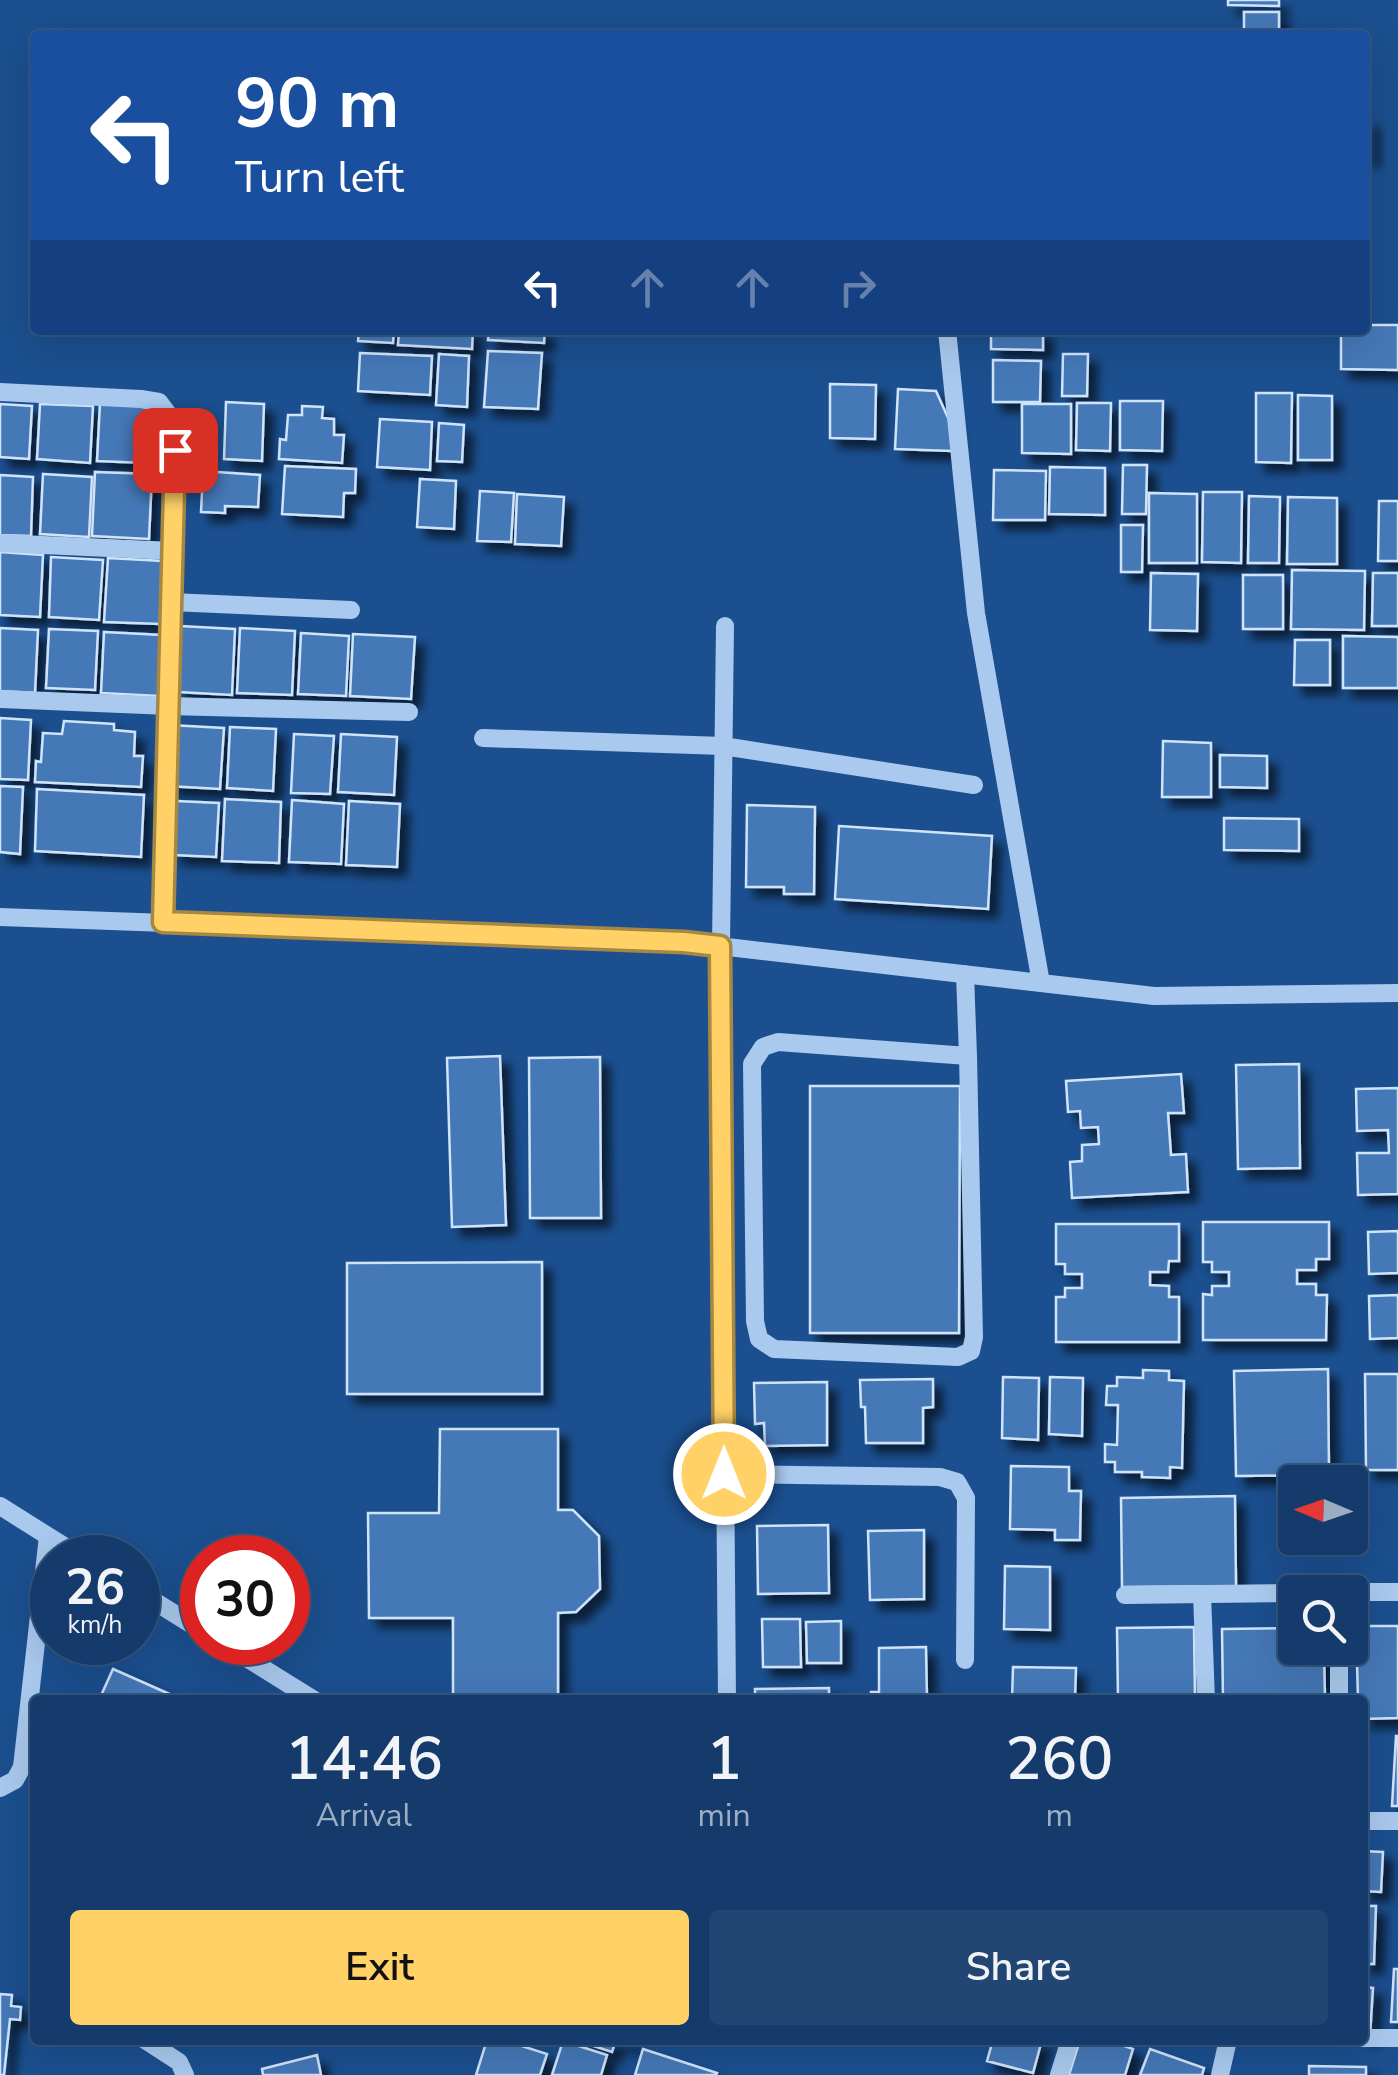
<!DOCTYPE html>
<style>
body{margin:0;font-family:"Nunito Sans",sans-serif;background:#214673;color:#f1f3f6;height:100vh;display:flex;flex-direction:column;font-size:38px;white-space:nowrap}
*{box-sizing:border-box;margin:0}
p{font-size:32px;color:#9dadc1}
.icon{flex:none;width:55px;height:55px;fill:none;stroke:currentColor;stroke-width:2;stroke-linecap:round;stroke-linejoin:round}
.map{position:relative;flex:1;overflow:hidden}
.drawer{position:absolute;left:30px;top:1695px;width:1338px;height:350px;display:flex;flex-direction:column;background:#143b6b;border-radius:10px;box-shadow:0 10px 40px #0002,0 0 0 2px #33557e}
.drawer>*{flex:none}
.banner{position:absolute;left:30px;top:30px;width:1340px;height:305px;border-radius:10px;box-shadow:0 10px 40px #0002,0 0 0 2px #33557e;background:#1a4fa0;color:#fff;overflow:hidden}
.needle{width:65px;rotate:272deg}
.fabs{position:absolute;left:1278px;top:1465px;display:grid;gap:20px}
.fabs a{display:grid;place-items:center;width:90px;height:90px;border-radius:10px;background:#143b6b;box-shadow:0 10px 40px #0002,0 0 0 2px #33557e;font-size:50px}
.speed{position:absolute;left:30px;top:1535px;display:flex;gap:20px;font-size:50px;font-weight:700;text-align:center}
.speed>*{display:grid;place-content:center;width:130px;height:130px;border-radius:50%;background:#143b6b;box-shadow:0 10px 40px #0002,0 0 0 2px #33557e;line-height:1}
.speed small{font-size:25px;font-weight:400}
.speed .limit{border:15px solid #d22;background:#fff;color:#111}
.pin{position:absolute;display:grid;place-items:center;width:85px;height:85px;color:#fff;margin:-42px;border-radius:20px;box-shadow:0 5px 15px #0006}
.me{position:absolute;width:110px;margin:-55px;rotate:0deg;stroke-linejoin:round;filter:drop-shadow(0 0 8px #0008)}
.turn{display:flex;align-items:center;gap:35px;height:210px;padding:0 40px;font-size:45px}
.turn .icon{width:130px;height:130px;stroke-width:2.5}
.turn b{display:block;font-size:70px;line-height:85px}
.lanes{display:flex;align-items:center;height:95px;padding:0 40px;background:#0003;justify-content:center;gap:50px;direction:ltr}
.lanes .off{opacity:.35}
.eta{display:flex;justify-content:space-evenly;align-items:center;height:170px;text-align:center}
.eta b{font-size:60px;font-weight:600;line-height:70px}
.cta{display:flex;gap:20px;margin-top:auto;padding:20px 40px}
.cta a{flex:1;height:115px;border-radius:10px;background:#ffd166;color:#111;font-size:40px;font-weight:600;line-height:115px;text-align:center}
.cta a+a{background:#214673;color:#f1f3f6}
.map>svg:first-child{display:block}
</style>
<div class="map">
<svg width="1398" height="2075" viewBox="0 0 1398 2075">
<defs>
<filter id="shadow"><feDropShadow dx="9" dy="9" stdDeviation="5" flood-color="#0009"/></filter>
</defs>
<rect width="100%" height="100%" fill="#1b4f8f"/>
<path fill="#4478b7" stroke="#cfe3fa" stroke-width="2.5" filter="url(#shadow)" d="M1228 0H1279V6L1228 5Z
M1244 12H1279V35H1244Z
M1365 119H1370V158L1365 157Z
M1365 325H1398V370L1341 369V330H1365Z
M359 330H394L393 343 358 341Z
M399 330H473L472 349 398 345Z
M489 330H545L544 343 488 340Z
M991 330H1043V350L991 349Z
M488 351 542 353 538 409 484 407Z
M360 353 432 356 430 395 358 391Z
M439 354 469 356 467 407 436 405Z
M1063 354H1088L1087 396H1062Z
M993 360 1041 361 1040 402H993Z
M830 384 876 385 875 439 830 438Z
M898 389 936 391 953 429 952 451 895 449Z
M1256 393H1292L1291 463 1256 462Z
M1298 395 1332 396V460H1298Z
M1120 401H1163L1162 451 1120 450Z
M226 402 264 404 262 461 224 459Z
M100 403 148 406 145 463 97 461Z
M1077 403H1111L1110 451 1076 450Z
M0 404 32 406 29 459 0 457Z
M40 404 93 406 90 463 37 459Z
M1022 404H1071V454L1022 453Z
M302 406 323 407 322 418 334 419V435H344L342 463 279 459 280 439 286 440 288 415H302Z
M380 419 432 422 430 470 377 467Z
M439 423 464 425 462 462 437 461Z
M1123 465H1147L1146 514H1122Z
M285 466 356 469 355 493H344L343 517 282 514Z
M1050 467 1105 468V515L1049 514Z
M994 470 1046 471 1045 520H993Z
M203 471 260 475 258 507 225 506V513L201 512Z
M95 472 152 474 149 539 92 536Z
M43 474 92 477 89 537 40 534Z
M0 475 33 477 31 536 0 535Z
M420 479 456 481 454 529 417 527Z
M480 491 514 493 511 542 477 541Z
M1203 492H1242L1241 563 1202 562Z
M1149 493 1197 494V563H1149Z
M517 494 564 497 561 546 515 544Z
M1249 496 1280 497 1279 563H1248Z
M1288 497 1337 498V564H1287Z
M1379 501H1398V561H1378Z
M1121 525H1143L1142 572H1121Z
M0 552 43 555 40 617 0 615Z
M51 557 103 560 99 620 49 617Z
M108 558 163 561 160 624 104 622Z
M1292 570 1365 571 1364 630 1291 629Z
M1151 573 1198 574 1197 631 1150 630Z
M1373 573H1398V626H1372Z
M1243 575H1283V629H1243Z
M180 626 235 629 232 695 178 692Z
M0 628 38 630 35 693 0 691Z
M240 628 295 631 292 695 237 693Z
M49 629 98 631 95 690 46 688Z
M104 632 162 635 159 696 101 693Z
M301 633 349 636 346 696 298 694Z
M353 634 415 637 411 699 350 696Z
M1343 636 1398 637V688H1343Z
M1295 640H1330V685H1294Z
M0 718 31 720 28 780 0 779Z
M64 721 114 724V730L135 732 134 756H143L141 787 35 782 36 761 41 762 43 733 62 734Z
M170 725 224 728 220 789 167 786Z
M230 727 276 729 273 791 227 788Z
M294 734 334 736 330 794 291 793Z
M341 734 397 737 394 795 338 792Z
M1163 741 1211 743V797H1162Z
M1220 755 1267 756V788L1220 787Z
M0 786 23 787 20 854 0 852Z
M37 789 144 795 141 857 35 851Z
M225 799 281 802 279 863 222 861Z
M292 800 344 804 341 864 289 862Z
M176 801 219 803 216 857 173 855Z
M349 801 400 804 397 867 346 865Z
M747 805 815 807 814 894H784V887H746Z
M1224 818 1299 819V851L1224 850Z
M839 826 992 836 988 909 835 899Z
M500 1056 506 1225 452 1227 447 1058Z
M600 1057 601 1218H530L529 1058Z
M1299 1064 1300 1168 1238 1169 1236 1065Z
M1181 1074 1184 1113H1168L1171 1155 1186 1154 1188 1192 1072 1198 1070 1162 1082 1161V1145L1099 1144 1098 1127 1081 1128 1080 1111 1068 1112 1066 1081Z
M810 1086H960L959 1333H810Z
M1398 1088V1194L1358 1195 1357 1153H1389L1388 1130 1357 1131 1356 1089Z
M1203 1222H1329V1259H1316V1270H1297V1284H1316V1295H1327L1326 1340H1203V1294L1212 1295V1286H1229V1272H1212V1262H1203Z
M1056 1224H1179V1261H1169L1168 1272H1150V1285L1169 1286V1297H1179V1342H1056V1297H1065V1288H1082V1274H1065V1264H1056Z
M1398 1231V1273L1369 1274 1368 1232Z
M542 1262V1394H347V1263Z
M1398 1295V1338L1370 1339 1369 1296Z
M1328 1369 1329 1475 1236 1476 1234 1371Z
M1143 1370 1169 1371V1380L1184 1381 1182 1468 1170 1467V1478L1142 1477V1472H1115V1462H1105V1444L1117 1445 1118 1405H1106L1107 1386H1117V1377L1143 1378Z
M1365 1374H1398V1470H1366Z
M1003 1377 1039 1378 1038 1440 1002 1438Z
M1050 1377 1083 1378 1082 1436 1049 1434Z
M933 1379V1407L923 1408V1443H866L865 1407H861L860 1380Z
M827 1382V1445L765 1446 764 1423 755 1424 754 1383Z
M440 1429H558V1510H573L599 1536 600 1589 576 1612 558 1613V1695H453V1618H369L368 1513H439Z
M1011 1466 1069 1467V1491H1081L1080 1540H1055V1530L1010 1529Z
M1235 1496 1236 1586 1122 1587 1121 1498Z
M828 1525 829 1593 758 1594 757 1526Z
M924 1530V1599L870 1600 868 1531Z
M1005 1566 1050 1567V1630L1004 1629Z
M762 1619H800L801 1667H763Z
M841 1621V1663H807L806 1622Z
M1356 1626H1398V1718L1362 1719V1700H1358Z
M1194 1627 1195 1700H1118L1117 1628Z
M1295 1628V1648H1324L1325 1700H1223L1222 1629Z
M926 1647 927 1700H871V1692H879V1648Z
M1013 1667 1076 1668 1075 1700H1012Z
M113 1669 183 1700H99Z
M829 1688V1700H755V1689Z
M1396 1736H1398V1806H1392Z
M1362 1851 1383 1852 1381 1892 1362 1891Z
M1362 1906H1376L1374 1964H1362Z
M1394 1969H1398V2022H1391Z
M1362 1987 1373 1988 1370 2036H1362Z
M0 1994 12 1995 11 2006 21 2007 20 2020 10 2019 4 2075H0Z
M487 2040H503L547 2054 540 2075H476Z
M575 2040H633L632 2045 616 2040 612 2052Z
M993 2040H1042L1033 2073 987 2061Z
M1080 2040H1107L1133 2049 1125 2075H1069Z
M563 2041 607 2055 601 2075H552Z
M643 2049 717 2073 716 2075H635Z
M1150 2049 1204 2068 1202 2075H1140Z
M317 2055 321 2075H263L262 2069Z
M1309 2066 1366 2067V2075H1309Z"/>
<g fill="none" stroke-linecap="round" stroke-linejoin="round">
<path stroke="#a9c9ee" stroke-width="18" d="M947 330 976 613 1041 983
M0 392 141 399 159 402 174 422 163 922
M0 543 173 551
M171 602 351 610
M725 626 721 946 727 1700
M0 699 169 706 409 712
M483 738 723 746 974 785
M0 917 684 942 1154 996 1398 993
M965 974 968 1056 974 1337 971 1351 958 1357 774 1349 759 1339 755 1321 752 1064 763 1047 778 1042 968 1056
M725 1474 940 1477 957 1482 966 1498 965 1660
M0 1506 83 1558
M138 1591 202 1631
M1325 1592H1398
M1202 1594 1206 1700
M1125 1595 1295 1593
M221 1642 314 1700
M1339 1648V1700
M0 1788 15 1780 22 1767 48 1536
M1362 1821H1398
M1362 2038H1398
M145 2040 179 2062 185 2075
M1059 2075 1070 2040
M1220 2075 1228 2040"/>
</g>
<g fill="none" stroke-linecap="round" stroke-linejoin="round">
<defs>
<path id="route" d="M175 450 163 922 684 942 720 946 724 1474"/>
</defs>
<use href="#route" stroke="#a68842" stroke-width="25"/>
<use href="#route" stroke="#ffd166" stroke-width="18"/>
</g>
</svg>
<div class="fabs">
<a><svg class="needle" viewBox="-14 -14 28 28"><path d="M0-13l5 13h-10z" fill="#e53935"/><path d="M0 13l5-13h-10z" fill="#9dadc1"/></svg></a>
<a><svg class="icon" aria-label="search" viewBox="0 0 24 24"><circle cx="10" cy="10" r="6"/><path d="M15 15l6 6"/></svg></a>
</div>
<div class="speed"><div>26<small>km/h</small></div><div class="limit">30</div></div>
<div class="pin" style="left:175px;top:450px;background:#d93025"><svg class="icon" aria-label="arrive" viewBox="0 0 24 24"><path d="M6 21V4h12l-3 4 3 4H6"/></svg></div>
<svg class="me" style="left:724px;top:1474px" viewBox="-20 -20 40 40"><circle r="17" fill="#ffd166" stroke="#fff" stroke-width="3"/><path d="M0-11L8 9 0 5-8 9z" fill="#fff"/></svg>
<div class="banner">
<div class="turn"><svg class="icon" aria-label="left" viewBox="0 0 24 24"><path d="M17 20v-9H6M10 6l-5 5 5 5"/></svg><div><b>90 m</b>Turn left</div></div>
<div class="lanes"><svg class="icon" aria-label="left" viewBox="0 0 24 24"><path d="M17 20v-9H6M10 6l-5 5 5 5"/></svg><svg class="icon off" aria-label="ahead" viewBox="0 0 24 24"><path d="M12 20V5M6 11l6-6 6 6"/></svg><svg class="icon off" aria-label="ahead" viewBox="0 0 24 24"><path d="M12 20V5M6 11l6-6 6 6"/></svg><svg class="icon off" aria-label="right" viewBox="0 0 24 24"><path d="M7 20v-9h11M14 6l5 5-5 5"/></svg></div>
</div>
<section class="drawer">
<div class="eta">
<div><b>14:46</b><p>Arrival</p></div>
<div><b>1</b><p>min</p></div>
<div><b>260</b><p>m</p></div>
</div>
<div class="cta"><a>Exit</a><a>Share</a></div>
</section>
</div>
